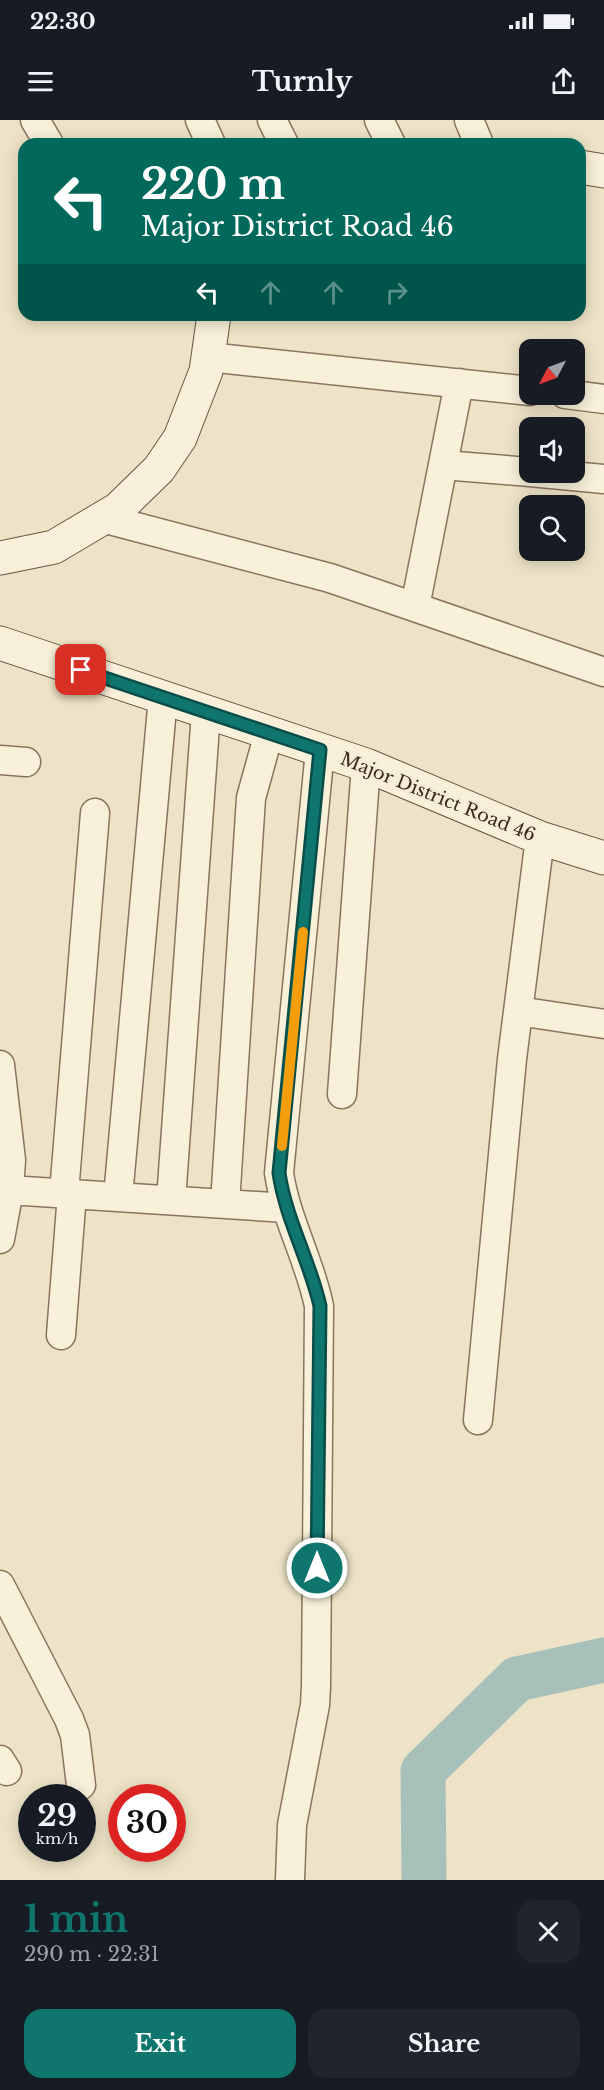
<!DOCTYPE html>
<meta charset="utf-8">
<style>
body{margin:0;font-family:"Libre Baskerville",serif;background:#20242c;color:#f1f3f6;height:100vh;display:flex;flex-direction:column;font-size:22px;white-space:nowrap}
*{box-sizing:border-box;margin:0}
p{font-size:20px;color:#9ea1a6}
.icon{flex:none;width:33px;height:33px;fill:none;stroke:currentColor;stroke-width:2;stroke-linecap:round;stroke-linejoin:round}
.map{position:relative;height:1760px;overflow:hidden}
.side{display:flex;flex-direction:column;background:#171b24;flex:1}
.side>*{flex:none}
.guide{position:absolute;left:18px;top:18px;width:568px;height:183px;border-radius:18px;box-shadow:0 3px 15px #0003;background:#00695c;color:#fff;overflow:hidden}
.needle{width:39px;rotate:229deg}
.controls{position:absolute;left:519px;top:219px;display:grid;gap:12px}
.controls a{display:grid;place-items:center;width:66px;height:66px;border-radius:12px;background:#171b24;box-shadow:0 3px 15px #0003;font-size:30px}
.speed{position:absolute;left:18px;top:1664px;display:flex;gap:12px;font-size:30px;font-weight:700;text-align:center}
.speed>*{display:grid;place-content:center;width:78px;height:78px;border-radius:50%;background:#171b24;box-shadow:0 3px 15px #0003;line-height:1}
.speed small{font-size:15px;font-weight:400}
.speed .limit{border:9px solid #d22;background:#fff;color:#111}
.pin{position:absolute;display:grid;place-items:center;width:51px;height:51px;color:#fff;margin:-26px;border-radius:12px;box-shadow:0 3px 9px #0006}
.me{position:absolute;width:66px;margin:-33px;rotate:0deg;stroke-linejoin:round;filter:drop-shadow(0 0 4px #0008)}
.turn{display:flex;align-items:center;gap:21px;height:126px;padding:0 24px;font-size:27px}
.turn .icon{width:78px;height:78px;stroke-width:2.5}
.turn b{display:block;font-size:42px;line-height:51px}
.lanes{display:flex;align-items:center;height:57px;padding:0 24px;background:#0003;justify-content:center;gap:30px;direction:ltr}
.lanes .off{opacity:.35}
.round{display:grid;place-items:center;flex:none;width:63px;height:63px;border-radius:18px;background:#20242c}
.headline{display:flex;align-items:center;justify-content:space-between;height:102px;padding:0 24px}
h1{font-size:36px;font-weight:700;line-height:45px;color:#0f766e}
.cta{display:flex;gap:12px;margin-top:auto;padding:12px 24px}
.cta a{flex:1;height:69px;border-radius:18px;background:#0f766e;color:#fff;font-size:24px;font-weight:700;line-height:69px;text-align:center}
.cta a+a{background:#20242c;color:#f1f3f6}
.status{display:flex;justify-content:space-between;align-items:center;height:42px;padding:0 30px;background:#171b24;direction:ltr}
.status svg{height:16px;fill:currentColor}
header{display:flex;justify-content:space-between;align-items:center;height:78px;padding:0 24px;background:#171b24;font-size:27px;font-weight:700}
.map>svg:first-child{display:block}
</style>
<div class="status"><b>22:30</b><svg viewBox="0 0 49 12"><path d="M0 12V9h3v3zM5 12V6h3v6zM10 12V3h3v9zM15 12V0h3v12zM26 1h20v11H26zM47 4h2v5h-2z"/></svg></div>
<header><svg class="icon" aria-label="menu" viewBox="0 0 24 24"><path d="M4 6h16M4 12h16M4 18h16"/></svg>Turnly<svg class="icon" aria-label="share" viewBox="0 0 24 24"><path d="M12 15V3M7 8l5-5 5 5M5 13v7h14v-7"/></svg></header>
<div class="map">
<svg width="604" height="1760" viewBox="0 0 604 1760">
<rect width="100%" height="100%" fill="#eee3c6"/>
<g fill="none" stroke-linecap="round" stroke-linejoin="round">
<path stroke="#a7c1ba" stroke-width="45" d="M424 1760 423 1651 517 1559 604 1540"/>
<defs>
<path id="street" d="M35 0 49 24
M200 0 211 24
M272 0 284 24
M379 0 391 24
M469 0 479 24
M208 237 530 271
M565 274 604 279
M443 345 530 352
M530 352 604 359
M102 398 330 458 604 552
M415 487 459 263
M0 640 26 642
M518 891 604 904
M0 945 11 1040 9 1070 0 1119
M342 974 366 645
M9 1070 287 1088
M64 1073 95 693
M118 1077 163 577
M171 1080 206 592
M225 1084 250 693 251 678 269 613
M61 1215 72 1074
M478 1300 512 939 540 718
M0 1465 69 1599 75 1615 81 1665
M0 1640 7 1651
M290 1760 292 1705 315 1585 316 1566 319 1186C310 1141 286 1100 279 1053L320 630"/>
<path id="secondary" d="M580 47 604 51
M0 438 54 427 118 389 159 349 180 318 206 251 214 195
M0 523 366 645 540 718 604 738"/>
</defs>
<use href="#street" stroke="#89755c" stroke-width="31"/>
<use href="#secondary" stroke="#6b563f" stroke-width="35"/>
<use href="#street" stroke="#f8f0d9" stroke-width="28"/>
<use href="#secondary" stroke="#f8f0d9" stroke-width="33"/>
</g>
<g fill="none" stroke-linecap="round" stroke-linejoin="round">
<defs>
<path id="route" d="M81 550 320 630 279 1053C286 1100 310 1141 320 1186L317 1448"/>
</defs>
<use href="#route" stroke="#0a4d48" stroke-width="15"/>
<use href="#route" stroke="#0f766e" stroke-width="10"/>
<path stroke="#f59e0b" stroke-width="10" d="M282 1026 303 812"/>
</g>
<g text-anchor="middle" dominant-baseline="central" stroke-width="6" stroke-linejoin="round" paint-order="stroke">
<g font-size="18" fill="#392c1f" stroke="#f5edd5">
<text transform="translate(438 677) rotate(22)">Major District Road 46</text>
</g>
</g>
</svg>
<div class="controls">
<a><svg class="needle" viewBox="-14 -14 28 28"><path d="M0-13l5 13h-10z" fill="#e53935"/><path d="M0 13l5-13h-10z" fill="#9ea1a6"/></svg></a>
<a><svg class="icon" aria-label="sound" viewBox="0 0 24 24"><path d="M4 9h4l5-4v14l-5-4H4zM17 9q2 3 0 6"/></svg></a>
<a><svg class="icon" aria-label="search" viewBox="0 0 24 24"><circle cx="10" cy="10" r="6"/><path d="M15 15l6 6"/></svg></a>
</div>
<div class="speed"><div>29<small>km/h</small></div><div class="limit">30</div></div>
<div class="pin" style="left:81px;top:550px;background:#d93025"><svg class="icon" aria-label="arrive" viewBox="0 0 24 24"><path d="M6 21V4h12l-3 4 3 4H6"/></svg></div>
<svg class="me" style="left:317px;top:1448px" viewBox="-20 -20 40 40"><circle r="17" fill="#0f766e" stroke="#fff" stroke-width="3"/><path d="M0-11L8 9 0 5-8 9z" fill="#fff"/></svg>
<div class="guide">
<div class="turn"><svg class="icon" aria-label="left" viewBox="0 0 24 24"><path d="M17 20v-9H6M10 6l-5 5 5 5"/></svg><div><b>220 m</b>Major District Road 46</div></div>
<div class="lanes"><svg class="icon" aria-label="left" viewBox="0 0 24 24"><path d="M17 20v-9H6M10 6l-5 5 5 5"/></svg><svg class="icon off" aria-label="ahead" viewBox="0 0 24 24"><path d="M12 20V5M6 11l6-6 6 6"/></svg><svg class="icon off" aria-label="ahead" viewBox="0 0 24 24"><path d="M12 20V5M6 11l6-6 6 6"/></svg><svg class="icon off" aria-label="right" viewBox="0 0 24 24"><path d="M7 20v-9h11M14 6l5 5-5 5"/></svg></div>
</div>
</div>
<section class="side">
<div class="headline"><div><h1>1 min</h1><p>290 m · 22:31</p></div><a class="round"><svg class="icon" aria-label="close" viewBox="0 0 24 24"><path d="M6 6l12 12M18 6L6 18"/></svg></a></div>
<div class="cta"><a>Exit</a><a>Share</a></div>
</section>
